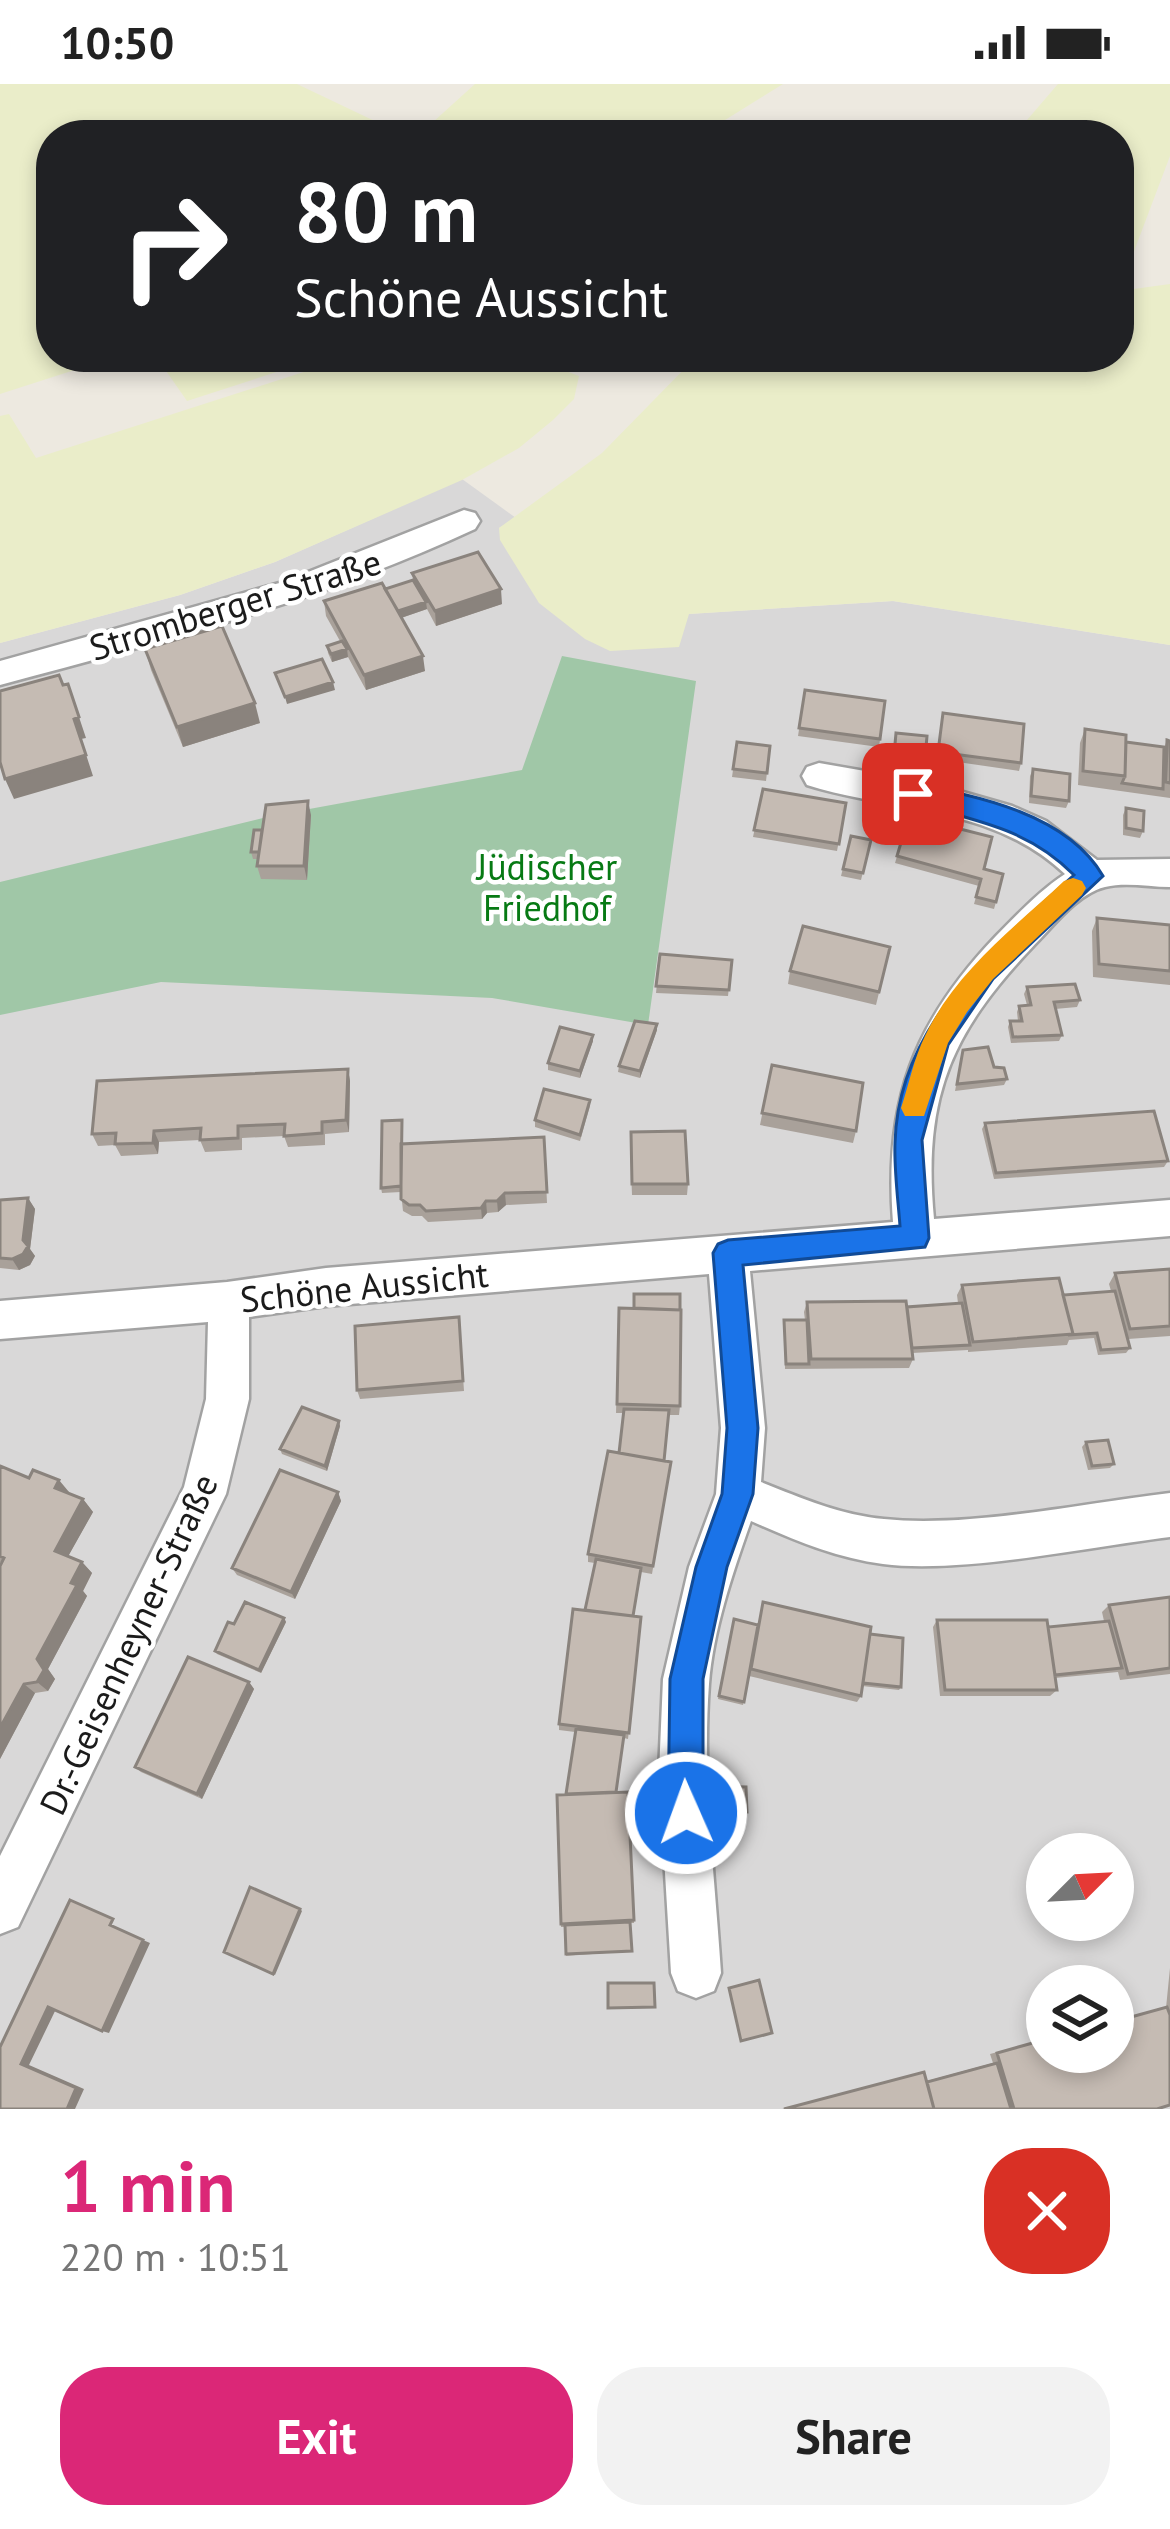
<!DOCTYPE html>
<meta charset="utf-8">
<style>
body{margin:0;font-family:"PT Sans",sans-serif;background:#f2f2f2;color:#222;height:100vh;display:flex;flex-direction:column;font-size:45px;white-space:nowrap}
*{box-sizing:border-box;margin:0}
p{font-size:39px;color:#767676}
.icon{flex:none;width:66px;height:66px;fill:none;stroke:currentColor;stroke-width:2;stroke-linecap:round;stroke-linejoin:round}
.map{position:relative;height:2025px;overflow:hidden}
.drawer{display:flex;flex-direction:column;background:#fff;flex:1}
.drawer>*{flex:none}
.hud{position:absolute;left:36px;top:36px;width:1098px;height:252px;border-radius:48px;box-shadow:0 6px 18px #0003;background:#202124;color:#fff;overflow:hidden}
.needle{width:78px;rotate:66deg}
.tools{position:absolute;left:1026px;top:1749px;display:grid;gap:24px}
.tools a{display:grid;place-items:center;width:108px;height:108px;border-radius:50%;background:#fff;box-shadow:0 6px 18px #0003;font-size:60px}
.pin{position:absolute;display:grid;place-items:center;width:102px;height:102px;color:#fff;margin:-51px;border-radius:24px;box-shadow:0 6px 18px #0006}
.me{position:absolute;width:132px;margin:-66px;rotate:358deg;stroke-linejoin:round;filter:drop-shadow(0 0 9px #0008)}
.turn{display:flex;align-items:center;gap:42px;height:252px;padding:0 60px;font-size:54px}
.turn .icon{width:156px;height:156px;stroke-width:2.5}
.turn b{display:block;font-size:84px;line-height:102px}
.round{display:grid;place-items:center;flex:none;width:126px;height:126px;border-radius:48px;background:#f2f2f2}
.overview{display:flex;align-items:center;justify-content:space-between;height:204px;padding:0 60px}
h1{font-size:72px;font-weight:800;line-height:90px;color:#db2777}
.cta{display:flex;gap:24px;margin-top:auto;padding:24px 60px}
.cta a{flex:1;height:138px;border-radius:48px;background:#db2777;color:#fff;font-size:48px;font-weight:800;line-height:138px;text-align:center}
.cta a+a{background:#f2f2f2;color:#222}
.status{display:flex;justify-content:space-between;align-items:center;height:84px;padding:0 60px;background:#fff;direction:ltr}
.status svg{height:33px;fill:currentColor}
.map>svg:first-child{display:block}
</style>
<div class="status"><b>10:50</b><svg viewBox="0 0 49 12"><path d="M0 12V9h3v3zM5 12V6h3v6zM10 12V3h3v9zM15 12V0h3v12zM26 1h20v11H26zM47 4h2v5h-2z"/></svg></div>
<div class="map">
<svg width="1170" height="2025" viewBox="0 0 1170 2025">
<rect width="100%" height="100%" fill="#ede9e0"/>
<path fill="#d9d8d8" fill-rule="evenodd" d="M462 395 516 434 499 444 688 530 893 517 1170 561V2025H0V559L180 511 275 478ZM1047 1770H1113V1836H1047ZM1047 1902H1113V1968H1047Z"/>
<path fill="#eaedc9" d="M0 0H297L404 51H51V273H115L0 310Z
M475 0H783L701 51H449L436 44 433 38Z
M1058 0H1170V72L1130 178 1119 180V51H1014Z
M1170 200V561L893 517 689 530 679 563 610 567 585 555 539 519 500 456 499 444 602 369 696 273H1119V207Z
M161 273H323L187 317 157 274Z
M350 273H529L579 292 574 315 553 336 519 364 462 396 275 478 180 511 0 559V332L9 330 36 374Z"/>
<path fill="#a0c7a7" d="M562 572 696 597 648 941 492 914 161 898 0 931V798L271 732 522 686Z"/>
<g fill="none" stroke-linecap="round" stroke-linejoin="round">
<defs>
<path id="minor" d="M464 426 475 429 480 437 475 445C323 516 162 558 0 601V577L283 498Z
M819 679 928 698 1012 722 1046 737 1097 776 1170 775V803C1149 803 1126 798 1105 803 1080 809 1058 836 1041 854 954 944 922 1008 934 1135L1170 1116V1152L750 1187 765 1344 761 1398C801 1414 841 1431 884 1435 969 1444 1084 1419 1170 1409V1453C1089 1463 961 1490 883 1480 836 1474 794 1456 751 1437 733 1488 713 1546 709 1600 702 1696 715 1793 721 1889L714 1907 696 1914 678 1907 671 1889 659 1689 663 1595 689 1483 716 1410 721 1344 709 1190 326 1222 249 1233V1315L226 1410 18 1843 0 1850V1772L184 1403 206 1315 208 1238 0 1255V1217L227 1198 326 1184 893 1138C884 1017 913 939 996 852 1018 830 1039 807 1065 790 992 721 896 729 807 701L802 692 807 683Z"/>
</defs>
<use href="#minor" stroke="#a2a2a2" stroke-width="5"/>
<use href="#minor" fill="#fff" fill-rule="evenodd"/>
</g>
<path fill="#a9a19a" d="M412 489 502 520 436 542 427 525 401 534 425 587 366 606 348 573 332 578 328 569 327 562 340 557 326 532 324 517 385 505 413 496Z
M145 565 260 639 183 663 151 586Z
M805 606 885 617 879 663 798 652Z
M943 629 1021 679 1019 687 937 675Z
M1085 645 1126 658 1164 664 1167 656 1170 657V714L1078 701 1080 659Z
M895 656 925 675 923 683 892 679Z
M737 658 770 662 766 697 732 693Z
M1033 685 1069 717 1066 724 1029 719 1030 692Z
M763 705 846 719 837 767 753 753Z
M1126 724 1143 747 1140 754 1123 751V731Z
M311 731 307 796 261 795 257 782 258 775H253L251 768 262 746Z
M909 732 984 785 996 818 994 825 974 820 979 802 895 779Z
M851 752 871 756 861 796 841 792Z
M1097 834 1170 841V901L1093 893 1092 847Z
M890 863 876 921 788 900 790 887Z
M660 870 732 876 728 912 656 909Z
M1027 903 1080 916 1077 923 1055 925 1062 951 1059 957 1011 959 1008 943 1010 937H1018L1017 928 1019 922 1027 921 1024 910Z
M657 946 640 994 618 988 619 982Z
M593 957 580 994 548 986V979Z
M963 966 994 983 1007 995 1004 1001 955 1007Z
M772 981 856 1047 853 1059 760 1041Z
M348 985 350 997 349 1048 325 1050V1061L288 1063 284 1052 242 1054V1066L205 1068 200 1056 159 1058 158 1070 121 1072 115 1061 98 1062 92 1050Z
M590 1016V1022L580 1057 535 1043V1036Z
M402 1036 403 1060 544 1053 547 1119 506 1121 498 1128 487 1129 482 1135 428 1138 422 1132H412L403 1127 401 1108 382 1109 381 1104Z
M985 1039 1168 1077 1164 1083 994 1095 982 1045Z
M630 1059 688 1100 687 1111H632Z
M28 1114 35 1125 30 1165 35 1172 30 1181 19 1186 0 1184V1116Z
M1170 1185V1252L1128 1255 1130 1264 1126 1269 1098 1271 1094 1254 1069 1256 1067 1261 968 1268V1266L912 1269 913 1275 909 1284 785 1285 784 1236H805L804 1228 807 1218 907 1223 958 1219 957 1211 962 1201 1063 1211 1111 1207 1109 1200 1115 1189Z
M619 1224 680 1322 679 1331H668L664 1377 671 1378 652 1490 641 1488 633 1532 641 1533 628 1655 624 1654 616 1708 634 1836V1839H630L632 1867 566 1872 565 1843H561V1840L566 1710 575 1648 559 1646V1640L595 1479 588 1478V1470L619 1369 624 1329H616Z
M459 1233 464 1307 360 1315 357 1306Z
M340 1342 327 1387 282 1370 280 1365Z
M1086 1358 1114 1380 1110 1384 1088 1386 1082 1363Z
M0 1379V1382L83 1415 93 1428 68 1472 82 1478 92 1489 83 1507 87 1512 48 1585 55 1595 48 1607 35 1609 0 1675 2 1479 0 1478Z
M338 1408 341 1417 295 1515 237 1491 232 1484Z
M1170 1513V1590L1120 1596 1118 1588 1055 1594 1057 1606 1050 1612H940L933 1543 937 1536 1048 1543 1104 1537 1102 1528 1109 1521Z
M763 1518 870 1550 901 1603 899 1606 862 1602 861 1612 857 1618 749 1592 743 1621 718 1615 734 1535 758 1541Z
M284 1534 286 1538 261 1589 217 1570 215 1567 234 1540Z
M249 1598 254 1605 202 1715 141 1688 135 1683Z
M706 1702 747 1728 746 1731 706 1729Z
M1170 1884V2021L1157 2025H782L927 1997 993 1979 990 1970 1166 1924Z"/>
<path fill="#8a837d" d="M501 505 502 520 436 542 435 527Z
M426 518 427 525 395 536 394 528Z
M347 565 348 573 332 578 331 570Z
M423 572 425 587 366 606 364 591Z
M333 598 335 606 287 620 285 613Z
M68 600 86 654 81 655 93 692 14 715 5 695 74 635Z
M255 619 260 639 183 663 177 643Z
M308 717 311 731 307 796 304 782Z
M657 940V946L640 994V987Z
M593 951V957L580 994V987Z
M348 985 350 997 349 1048 346 1036Z
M154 1047 159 1058 158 1070 153 1059Z
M505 1109 506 1121 498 1128 497 1117Z
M28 1114 35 1125 30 1165 35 1172 30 1181 19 1186 12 1175 23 1156Z
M486 1117 487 1129 482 1135 481 1124Z
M339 1337 340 1342 327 1387 325 1382Z
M59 1396 69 1408 65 1416 55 1404Z
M338 1408 341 1417 295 1515 291 1508Z
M83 1415 93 1428 65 1478 55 1467Z
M82 1478 92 1489 83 1507 87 1512 48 1585 55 1595 48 1607 37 1598V1575Z
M284 1534 286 1538 261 1589 259 1586Z
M249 1598 254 1605 202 1715 197 1710Z
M24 1600 35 1609 0 1675V1644Z
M300 1825 302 1827 275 1891 273 1890Z
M143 1856 150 1859 109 1949 102 1947Z
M48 1923 56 1925 29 1981 84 2005 75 2025H67L21 1980Z"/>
<path fill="#c5bbb3" stroke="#8a837d" stroke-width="3" d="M478 468 501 505 435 527 412 489Z
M413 496 426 518 398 527 385 505Z
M382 499 423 572 364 591 324 517Z
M222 542 255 619 177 643 145 565Z
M342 557 347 565 331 570 327 562Z
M322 575 333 598 285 613 275 589Z
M59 591 63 601 68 600 79 633 74 635 86 671 5 695 0 678V607Z
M805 606 885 617 880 655 799 644Z
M943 629 1024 640 1021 679 938 668Z
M1085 645 1126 651 1125 692 1083 687Z
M896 649 927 652 925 675 894 671Z
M1167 656 1170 657V699L1166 698Z
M737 658 770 662 767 689 733 685Z
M1126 658 1164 663 1163 705 1122 699 1125 692Z
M1033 685 1070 690 1069 717 1031 712Z
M763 705 846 719 839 760 754 746Z
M308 717 304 782H257L266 721Z
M1126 724 1144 727 1143 747 1126 744Z
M909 732 992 753 984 785 1003 790 996 818 976 813 981 795 897 772Z
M254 746H262L259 768H251Z
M851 752 871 756 863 789 843 785Z
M1097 834 1170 841V887L1099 880Z
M803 842 890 863 879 908 790 887Z
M660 870 732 876 729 906 656 902Z
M1075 900 1080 916 1054 918 1062 951 1013 953 1010 937H1022L1019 922 1031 921 1027 903Z
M635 937 657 940 640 987 619 982Z
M560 943 593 951 580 987 548 979Z
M988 963 994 983 1004 984 1007 995 957 1000 963 966Z
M772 981 863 999 856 1047 762 1029Z
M348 985 346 1036 322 1038V1049L284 1052 285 1040 262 1041 238 1042V1054L200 1056 201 1044 154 1047 153 1059 115 1060 116 1049 92 1050 97 997Z
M544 1005 590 1016 580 1051 535 1036Z
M1154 1027 1168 1077 996 1089 985 1039Z
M402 1036 401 1102 381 1104 382 1037Z
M685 1047 688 1100H632L631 1048Z
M544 1053 547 1108 505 1109 497 1117H486L481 1124 426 1127 420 1121H409L401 1115V1060Z
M28 1114 23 1156 28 1162 23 1170 12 1175 0 1174V1116Z
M1170 1185V1242L1130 1245 1115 1189Z
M1059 1194 1073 1250 973 1258 962 1201Z
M1115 1207 1130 1264 1101 1266 1097 1249 1068 1251 1073 1250 1063 1211Z
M634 1210H680V1226L634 1224Z
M906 1217 913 1275H811L807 1218Z
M962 1219 970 1261 912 1264 907 1223Z
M619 1224 681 1226 680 1322 617 1320Z
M459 1233 463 1297 357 1306 355 1242Z
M784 1236H807L809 1280H786Z
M302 1323 339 1337 325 1382 280 1365Z
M624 1325 669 1326 664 1377 619 1369Z
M1108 1356 1114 1380 1092 1382 1086 1358Z
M608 1367 671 1378 653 1482 588 1470Z
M0 1382 29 1394 33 1386 59 1396 55 1404 83 1415 55 1467 82 1478 71 1499 77 1501 37 1575 44 1586 37 1598 24 1600 0 1644V1482L4 1474 0 1472Z
M280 1386 338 1408 291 1508 232 1484Z
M596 1475 641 1484 633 1532 585 1526Z
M1170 1513V1584L1128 1590 1109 1521Z
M245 1518 284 1534 259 1586 215 1567 228 1538 234 1540Z
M763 1518 871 1543 861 1612 751 1585Z
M573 1525 641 1533 629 1649 559 1640Z
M734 1535 758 1541 744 1618 719 1612Z
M937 1536H1047L1057 1606H945Z
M1109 1537 1122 1584 1055 1591 1048 1543Z
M870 1550 903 1554 901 1603 863 1599Z
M188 1573 249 1598 197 1710 135 1683Z
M576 1645 624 1651 616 1708 566 1710Z
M706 1702 746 1703 747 1728 707 1726Z
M628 1708 634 1836 561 1840 557 1711Z
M250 1803 300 1825 273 1890 224 1868Z
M70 1816 113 1835 110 1841 143 1856 102 1947 48 1923 21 1980 76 2004 67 2025H0V1963Z
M630 1838 632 1867 566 1870 565 1841Z
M759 1896 772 1949 741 1957 729 1904Z
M608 1899H654L655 1923 608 1924Z
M1167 1923 1170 1931V2021L1157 2025H1014L997 1969 1047 1955V1968H1113V1938Z
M997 1979 1011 2025H934L927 1998Z
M924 1988 934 2025H784Z"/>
<path fill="#1a73e8" stroke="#114b97" stroke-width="3" d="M913 700C978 712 1067 730 1103 792L993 895 948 961 922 1056 929 1154 925 1163 743 1181 758 1344 753 1410 727 1483 703 1595V1729L698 1741 686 1746 673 1741 668 1729 670 1595 696 1483 722 1410 727 1344 713 1169 718 1160 728 1156 900 1142C898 1115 894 1086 895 1059 898 940 994 863 1074 791 1025 741 968 736 904 716V703Z"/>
<path fill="#f59e0b" d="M1073 794 1082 797 1086 804 1082 811 993 895 967 928 948 959 924 1032H905L901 1024C909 1000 914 974 925 952 955 888 1014 844 1064 797Z"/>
<g text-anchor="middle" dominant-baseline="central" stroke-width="9" stroke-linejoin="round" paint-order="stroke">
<g font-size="36" fill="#1b1b1b" stroke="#fff">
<text transform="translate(235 520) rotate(-17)">Stromberger Straße</text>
<text transform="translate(364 1202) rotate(-6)">Schöne Aussicht</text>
<text transform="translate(128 1560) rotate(-65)">Dr.-Geisenheyner-Straße</text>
</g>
<g font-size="36" fill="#077a14" stroke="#fff">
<text x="547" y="782">Jüdischer<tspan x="547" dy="41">Friedhof</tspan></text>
</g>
</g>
</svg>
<div class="tools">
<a><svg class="needle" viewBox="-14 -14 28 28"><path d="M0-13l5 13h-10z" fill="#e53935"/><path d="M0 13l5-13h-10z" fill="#767676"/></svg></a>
<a><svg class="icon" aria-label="layers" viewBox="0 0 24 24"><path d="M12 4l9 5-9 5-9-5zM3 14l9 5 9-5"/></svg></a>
</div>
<div class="pin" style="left:913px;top:710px;background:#d93025"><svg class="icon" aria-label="arrive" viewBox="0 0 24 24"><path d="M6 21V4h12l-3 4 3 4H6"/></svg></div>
<svg class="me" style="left:686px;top:1729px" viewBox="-20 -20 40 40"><circle r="17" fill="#1a73e8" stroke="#fff" stroke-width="3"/><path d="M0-11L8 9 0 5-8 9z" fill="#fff"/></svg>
<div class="hud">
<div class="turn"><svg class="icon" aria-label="right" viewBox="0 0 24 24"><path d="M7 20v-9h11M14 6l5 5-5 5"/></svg><div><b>80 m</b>Schöne Aussicht</div></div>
</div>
</div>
<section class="drawer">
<div class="overview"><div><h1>1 min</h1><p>220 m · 10:51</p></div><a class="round" style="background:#d93025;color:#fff"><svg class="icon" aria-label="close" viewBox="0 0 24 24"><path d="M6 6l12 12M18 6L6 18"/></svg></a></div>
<div class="cta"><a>Exit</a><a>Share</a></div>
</section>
